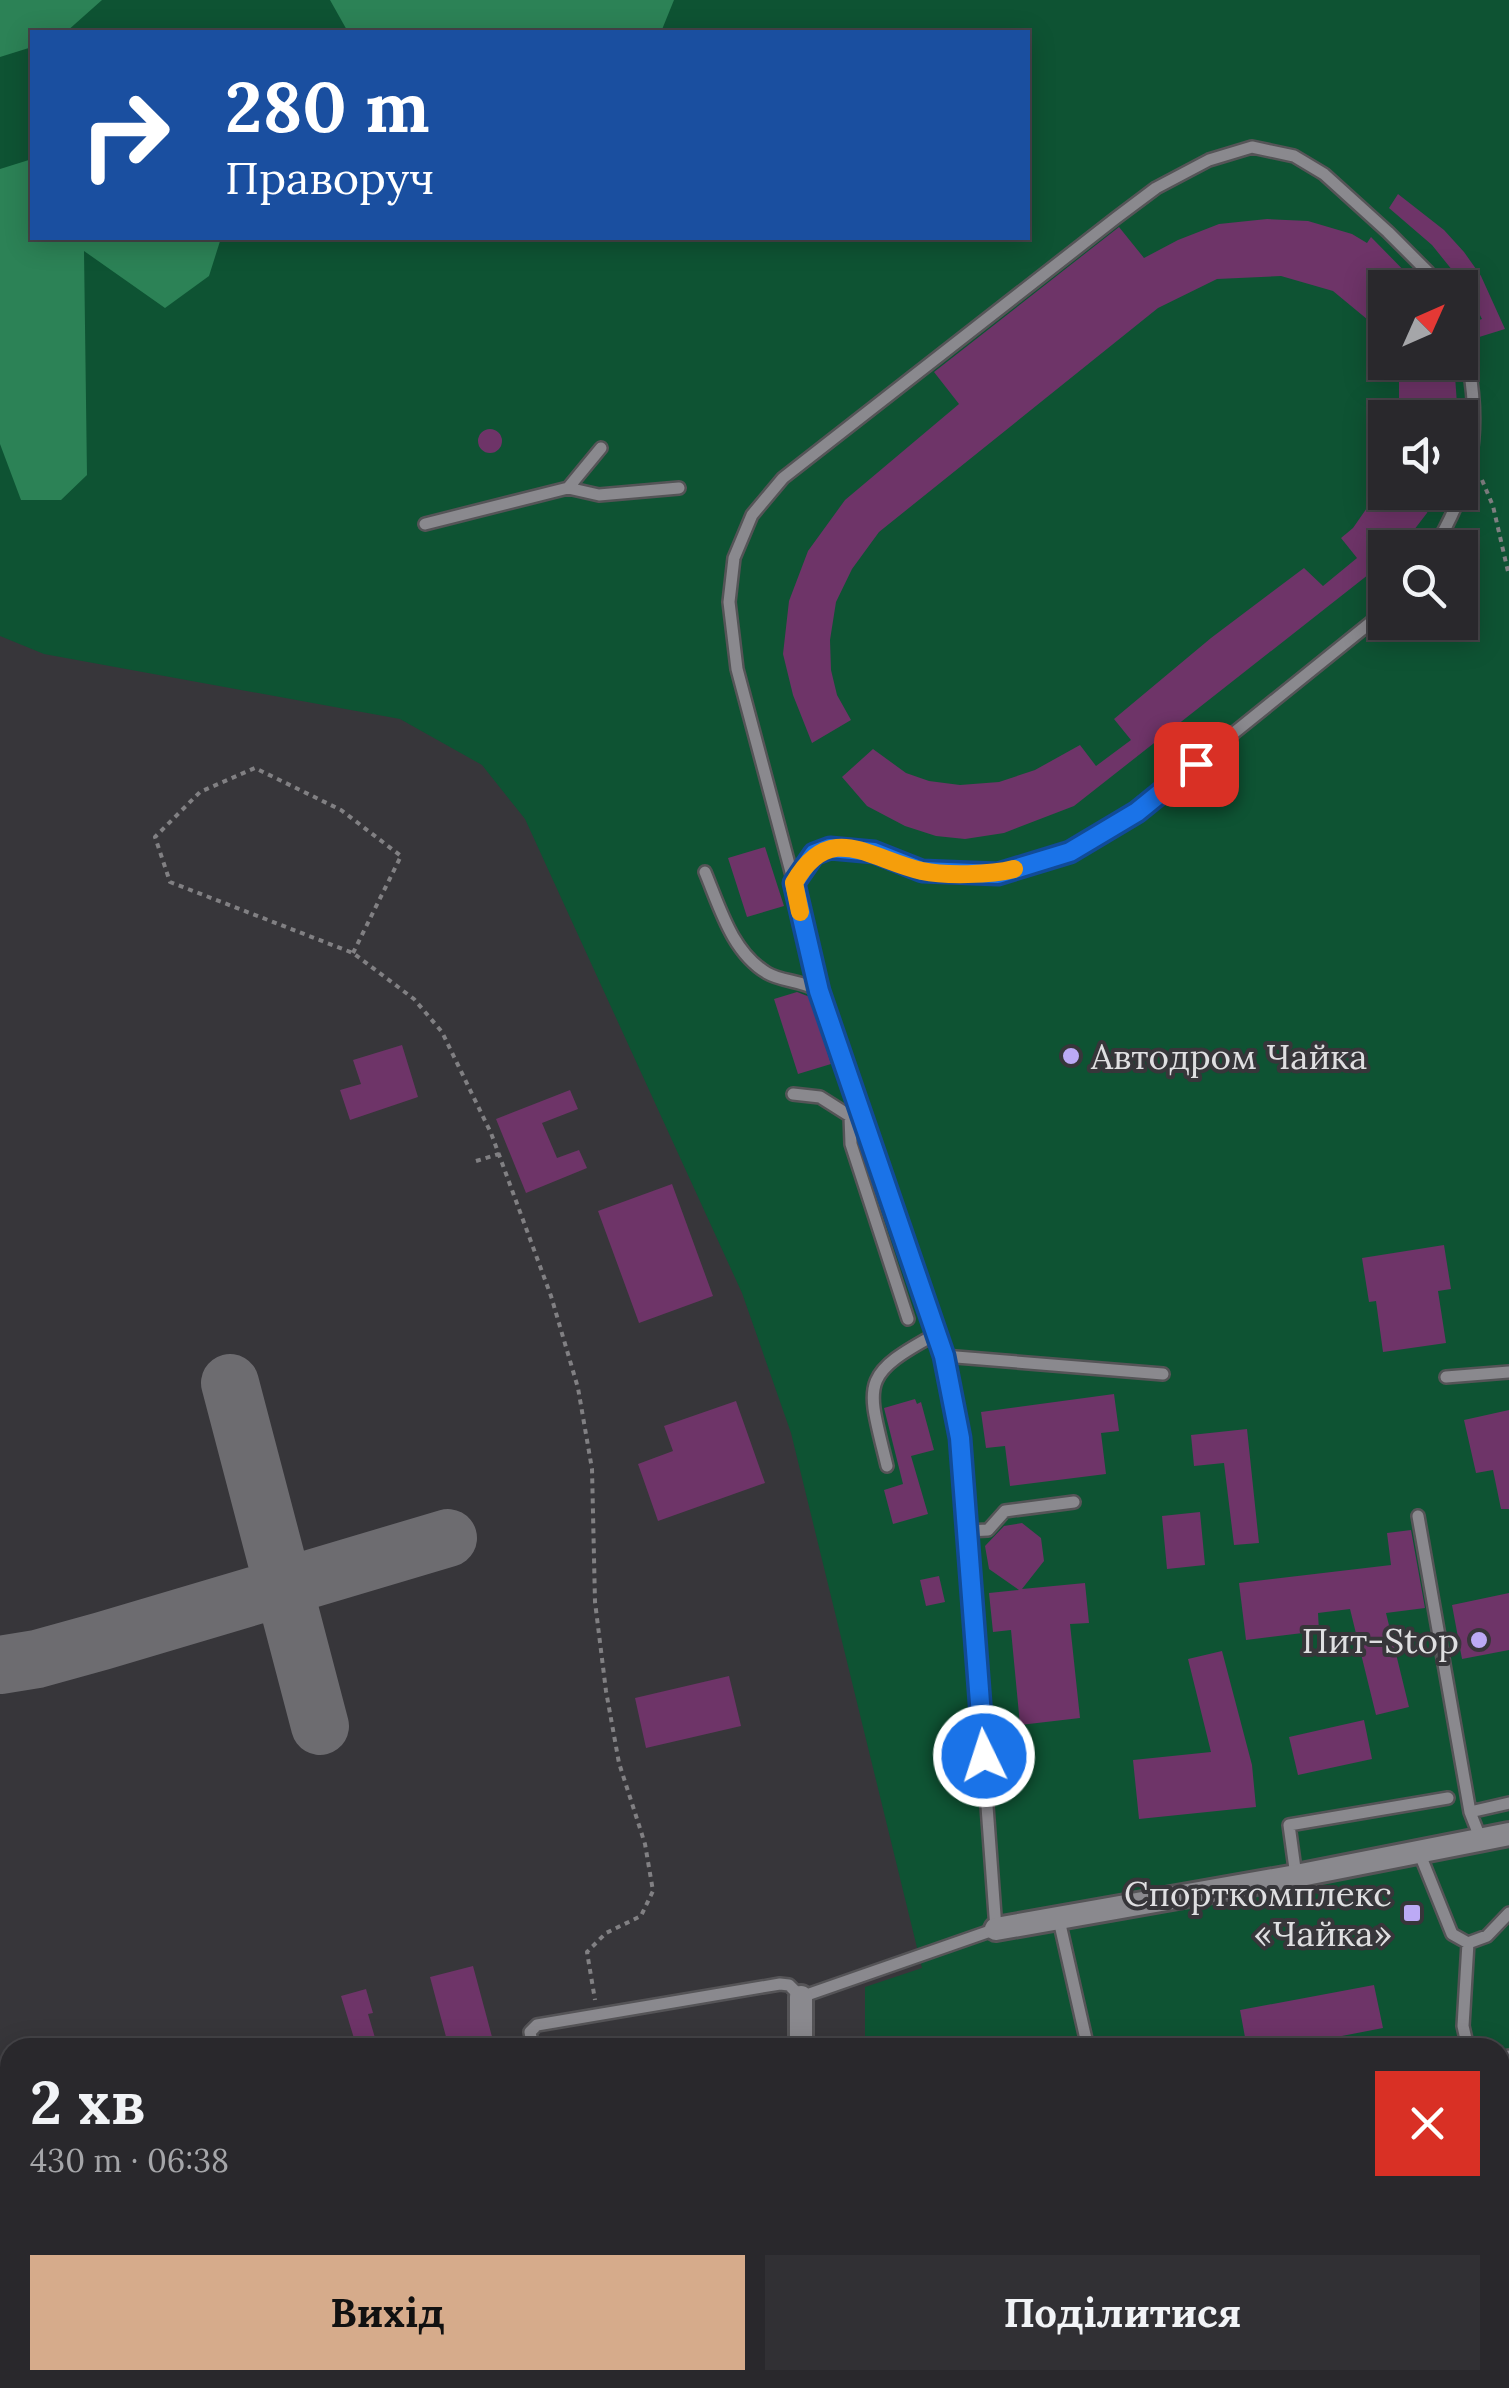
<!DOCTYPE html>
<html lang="uk">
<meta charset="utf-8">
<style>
body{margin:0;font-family:Lora,serif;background:#313034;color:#f1f3f6;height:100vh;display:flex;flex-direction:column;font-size:38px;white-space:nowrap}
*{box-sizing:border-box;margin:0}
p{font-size:32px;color:#a5a6a9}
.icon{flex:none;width:55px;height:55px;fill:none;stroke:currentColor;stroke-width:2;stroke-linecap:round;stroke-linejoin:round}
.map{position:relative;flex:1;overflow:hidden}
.panel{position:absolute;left:0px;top:2038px;width:1510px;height:352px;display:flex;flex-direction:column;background:#29282c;border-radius:30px 30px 0 0;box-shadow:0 5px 25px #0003,0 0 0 2px #454448}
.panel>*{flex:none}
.guide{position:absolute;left:30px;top:30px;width:1000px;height:210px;border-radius:0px;box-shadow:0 5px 25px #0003,0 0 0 2px #454448;background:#1a4fa0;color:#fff;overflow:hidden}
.needle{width:65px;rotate:45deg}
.controls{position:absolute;left:1368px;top:270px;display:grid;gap:20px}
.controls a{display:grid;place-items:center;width:110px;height:110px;border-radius:0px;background:#29282c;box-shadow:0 5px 25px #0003,0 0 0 2px #454448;font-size:50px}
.pin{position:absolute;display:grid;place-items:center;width:85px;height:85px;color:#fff;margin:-42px;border-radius:20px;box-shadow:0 5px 15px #0006}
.me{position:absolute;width:110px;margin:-55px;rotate:356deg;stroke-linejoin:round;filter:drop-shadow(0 0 8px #0008)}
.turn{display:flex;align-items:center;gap:35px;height:210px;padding:0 30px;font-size:45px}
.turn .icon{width:130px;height:130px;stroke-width:2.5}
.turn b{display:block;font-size:70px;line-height:85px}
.round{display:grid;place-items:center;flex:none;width:105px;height:105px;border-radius:0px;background:#313034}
.headline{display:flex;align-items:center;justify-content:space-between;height:170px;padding:0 30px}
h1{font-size:60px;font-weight:700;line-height:75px}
.cta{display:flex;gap:20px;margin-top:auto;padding:20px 30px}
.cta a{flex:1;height:115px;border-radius:0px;background:#d6ab8b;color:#111;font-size:40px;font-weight:700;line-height:115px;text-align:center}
.cta a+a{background:#313034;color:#f1f3f6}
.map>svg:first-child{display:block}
</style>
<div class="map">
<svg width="1509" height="2388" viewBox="0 0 1509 2388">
<rect width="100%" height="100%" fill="#37363a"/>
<path fill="#0e5333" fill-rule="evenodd" d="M0 0H1509V2388H866V2380H1500V2048L865 2047V1987L922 1968 791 1433 742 1293 525 819 482 765 400 719 44 654 0 636ZM32 32H1028V238H32ZM1385 288H1460V362H1385ZM1385 418H1460V492H1385ZM1385 548H1460V622H1385Z"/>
<path fill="#2c8256" d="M0 0H102L66 32H32V47L0 57Z
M330 0H674L661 32H348Z
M32 159V238H221L209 276 165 308 84 251 87 475 61 500H21L0 444V169Z"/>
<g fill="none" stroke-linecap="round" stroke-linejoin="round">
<path stroke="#6d6c70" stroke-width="58" d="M230 1383 320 1726
M0 1665 37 1659 102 1641 448 1538
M0 2140 10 2170
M81 2380 84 2388"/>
</g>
<path fill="#6e3468" d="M1398 194 1444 230 1464 252 1481 276 1505 329 1476 338 1470 323 1482 319 1465 286 1432 245 1389 208Z
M1267 219 1308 221 1352 234 1367 243 1371 237 1421 288H1385V334L1333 291 1281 276 1217 279 1158 308 879 532 852 569 836 602 830 640 831 670 837 695 851 720 812 743 793 695 783 654 789 601 808 551 845 500 959 404 934 372 1119 227 1144 258 1178 240 1219 224Z
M1392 362H1454L1458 418H1399V377Z
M478 441a12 12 0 1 1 24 0a12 12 0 1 1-24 0Z
M1378 492H1436L1427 513 1404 543 1399 548H1385V560L1378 567 1074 806 1004 833 965 839 936 836 905 826 867 806 842 777 873 749 906 773 929 781 960 785 999 782 1035 770 1080 745 1096 766 1131 740 1114 719 1211 638 1304 568 1323 586 1357 558 1341 538 1353 528Z
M765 847 784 906 747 917 728 858Z
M797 992 810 997 831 1064 798 1074 774 999Z
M402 1045 418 1097 350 1120 340 1090 361 1084 353 1060Z
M570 1090 578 1109 542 1123 557 1158 579 1150 587 1168 526 1193 496 1119Z
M672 1184 713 1296 639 1323 598 1211Z
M1444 1245 1451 1289 1438 1291 1446 1343 1383 1352 1376 1301 1369 1302 1362 1258Z
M1114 1394 1119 1431 1101 1433 1106 1474 1010 1486 1005 1446 986 1448 981 1412Z
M915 1399 917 1404 921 1402 934 1450 911 1456 928 1514 893 1524 884 1490 903 1484 884 1408Z
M736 1401 765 1483 658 1521 638 1464 673 1451 664 1426Z
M1509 1410V1509H1501L1493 1470 1476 1473 1464 1420Z
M1247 1429 1259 1543 1234 1545 1224 1463 1194 1466 1191 1435Z
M1200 1512 1205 1565 1167 1569 1162 1516Z
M1022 1523 1041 1538 1044 1561 1022 1589 1085 1583 1089 1623 1070 1624 1080 1718 1020 1725 1011 1630 993 1632 989 1593 1019 1590 989 1569 985 1546 1004 1526Z
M1411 1530 1425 1608 1386 1613 1409 1707 1376 1715 1350 1609 1318 1613 1319 1631 1246 1640 1239 1583 1391 1565 1387 1533Z
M939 1576 945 1602 926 1606 920 1580Z
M1509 1593V1650L1462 1659 1452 1605Z
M1222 1651 1252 1765 1256 1807 1139 1819 1133 1760 1211 1752 1188 1659Z
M729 1676 741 1726 646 1748 635 1698Z
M1364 1720 1372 1759 1298 1775 1289 1737Z
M473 1966 495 2048H449L430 1977Z
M1374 1985 1383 2028 1280 2048H1247L1240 2010Z
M366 1989 373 2013 368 2014 378 2048H357L341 1996Z"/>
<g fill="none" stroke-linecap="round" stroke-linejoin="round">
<defs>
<path id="lane" d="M568 488 599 495 679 488
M425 524 568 488 601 448
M1434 548C1471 487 1481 437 1469 367 1466 354 1465 340 1460 328
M705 872C720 908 732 952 767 973 782 982 802 980 819 991
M794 883 814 854 830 848 874 852 923 871 998 874 1070 852 1137 811 1385 611
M793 1094 820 1097 850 1116
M860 1110 850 1116 851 1144 908 1319
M944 1356 1163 1374
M1446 1377 1509 1372
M887 1466C867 1383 858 1376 938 1333
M1418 1516 1470 1812 1481 1840
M967 1531 988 1530 1005 1511 1074 1502
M1470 1812 1509 1803
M1419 1852 1452 1934 1468 1943 1487 1936 1509 1913
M1296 1876 1289 1825 1448 1798
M1059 1920 1088 2048
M1468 1943 1463 2026 1468 2048
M533 2048 530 2032 537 2025 780 1984 789 1985 801 1997 996 1929 960 1438 938 1333 819 991 808 949 794 883 737 669 729 602 734 558 752 515 783 478 1116 218 1156 188 1209 160 1252 147 1294 156 1324 174 1388 232 1428 272 1436 288
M1500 2058 1509 2056
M1500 2154 1509 2163
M1167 2380 1173 2388"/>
<path id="street" d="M996 1929 1296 1876 1509 1834
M801 2048V1997
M799 2388V2380"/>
</defs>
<use href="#lane" stroke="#555457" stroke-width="16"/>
<use href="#street" stroke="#555457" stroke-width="28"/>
<path stroke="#818083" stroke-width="4" stroke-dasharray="5 5" stroke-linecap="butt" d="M1482 480 1493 506 1509 576
M353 953 401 856 341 810 255 768 200 792 155 837 170 882 353 953 414 999 442 1032 491 1133 551 1296 578 1388 592 1469 595 1602 606 1691 619 1763 645 1844 653 1891 641 1916 606 1933 587 1952 595 2000
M476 1161 499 1154"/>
<use href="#lane" stroke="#8a898e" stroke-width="11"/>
<use href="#street" stroke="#8a898e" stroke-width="22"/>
</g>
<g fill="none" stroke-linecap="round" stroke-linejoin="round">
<defs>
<path id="route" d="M984 1756 960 1438 944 1356 819 991 794 883 814 854 830 848 874 852 922 871 998 874 1070 852 1137 812 1196 764"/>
</defs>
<use href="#route" stroke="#114b97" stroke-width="25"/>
<use href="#route" stroke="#1a73e8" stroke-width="18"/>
<path stroke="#f59e0b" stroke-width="18" d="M800 912 794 883C830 819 869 859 922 871 945 876 991 875 1014 869"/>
</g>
<g fill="#bcaaf5" stroke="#37363a" stroke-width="4">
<circle cx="1071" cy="1056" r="10"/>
<circle cx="1479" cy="1640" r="10"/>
<rect x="1402" y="1903" width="20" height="20" rx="5"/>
</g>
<g text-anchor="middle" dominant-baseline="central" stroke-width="8" stroke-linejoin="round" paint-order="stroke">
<g font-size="35" fill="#dfdfe1" stroke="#37363a" text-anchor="end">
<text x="1091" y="1056" text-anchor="start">Автодром Чайка</text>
<text x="1459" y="1640">Пит-Stop</text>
<text x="1392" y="1893">Спорткомплекс<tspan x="1392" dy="40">«Чайка»</tspan></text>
</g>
</g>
</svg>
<div class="controls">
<a><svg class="needle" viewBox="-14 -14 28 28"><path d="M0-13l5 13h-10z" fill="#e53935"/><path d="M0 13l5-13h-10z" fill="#a5a6a9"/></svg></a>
<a><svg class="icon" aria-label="sound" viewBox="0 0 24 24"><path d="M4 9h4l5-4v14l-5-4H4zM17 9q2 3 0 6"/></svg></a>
<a><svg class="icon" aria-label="search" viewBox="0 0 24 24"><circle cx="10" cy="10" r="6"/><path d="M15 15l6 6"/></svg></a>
</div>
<div class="pin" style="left:1196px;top:764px;background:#d93025"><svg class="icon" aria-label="arrive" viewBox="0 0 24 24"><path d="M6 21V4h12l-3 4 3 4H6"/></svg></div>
<svg class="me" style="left:984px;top:1756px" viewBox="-20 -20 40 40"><circle r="17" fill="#1a73e8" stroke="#fff" stroke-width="3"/><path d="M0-11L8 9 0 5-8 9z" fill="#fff"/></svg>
<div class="guide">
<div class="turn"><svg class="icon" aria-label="right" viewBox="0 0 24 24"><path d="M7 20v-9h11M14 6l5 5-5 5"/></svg><div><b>280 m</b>Праворуч</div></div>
</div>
<section class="panel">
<div class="headline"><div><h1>2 хв</h1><p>430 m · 06:38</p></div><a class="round" style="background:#d93025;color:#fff"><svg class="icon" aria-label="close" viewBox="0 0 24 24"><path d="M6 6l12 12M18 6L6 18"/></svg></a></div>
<div class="cta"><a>Вихід</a><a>Поділитися</a></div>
</section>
</div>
